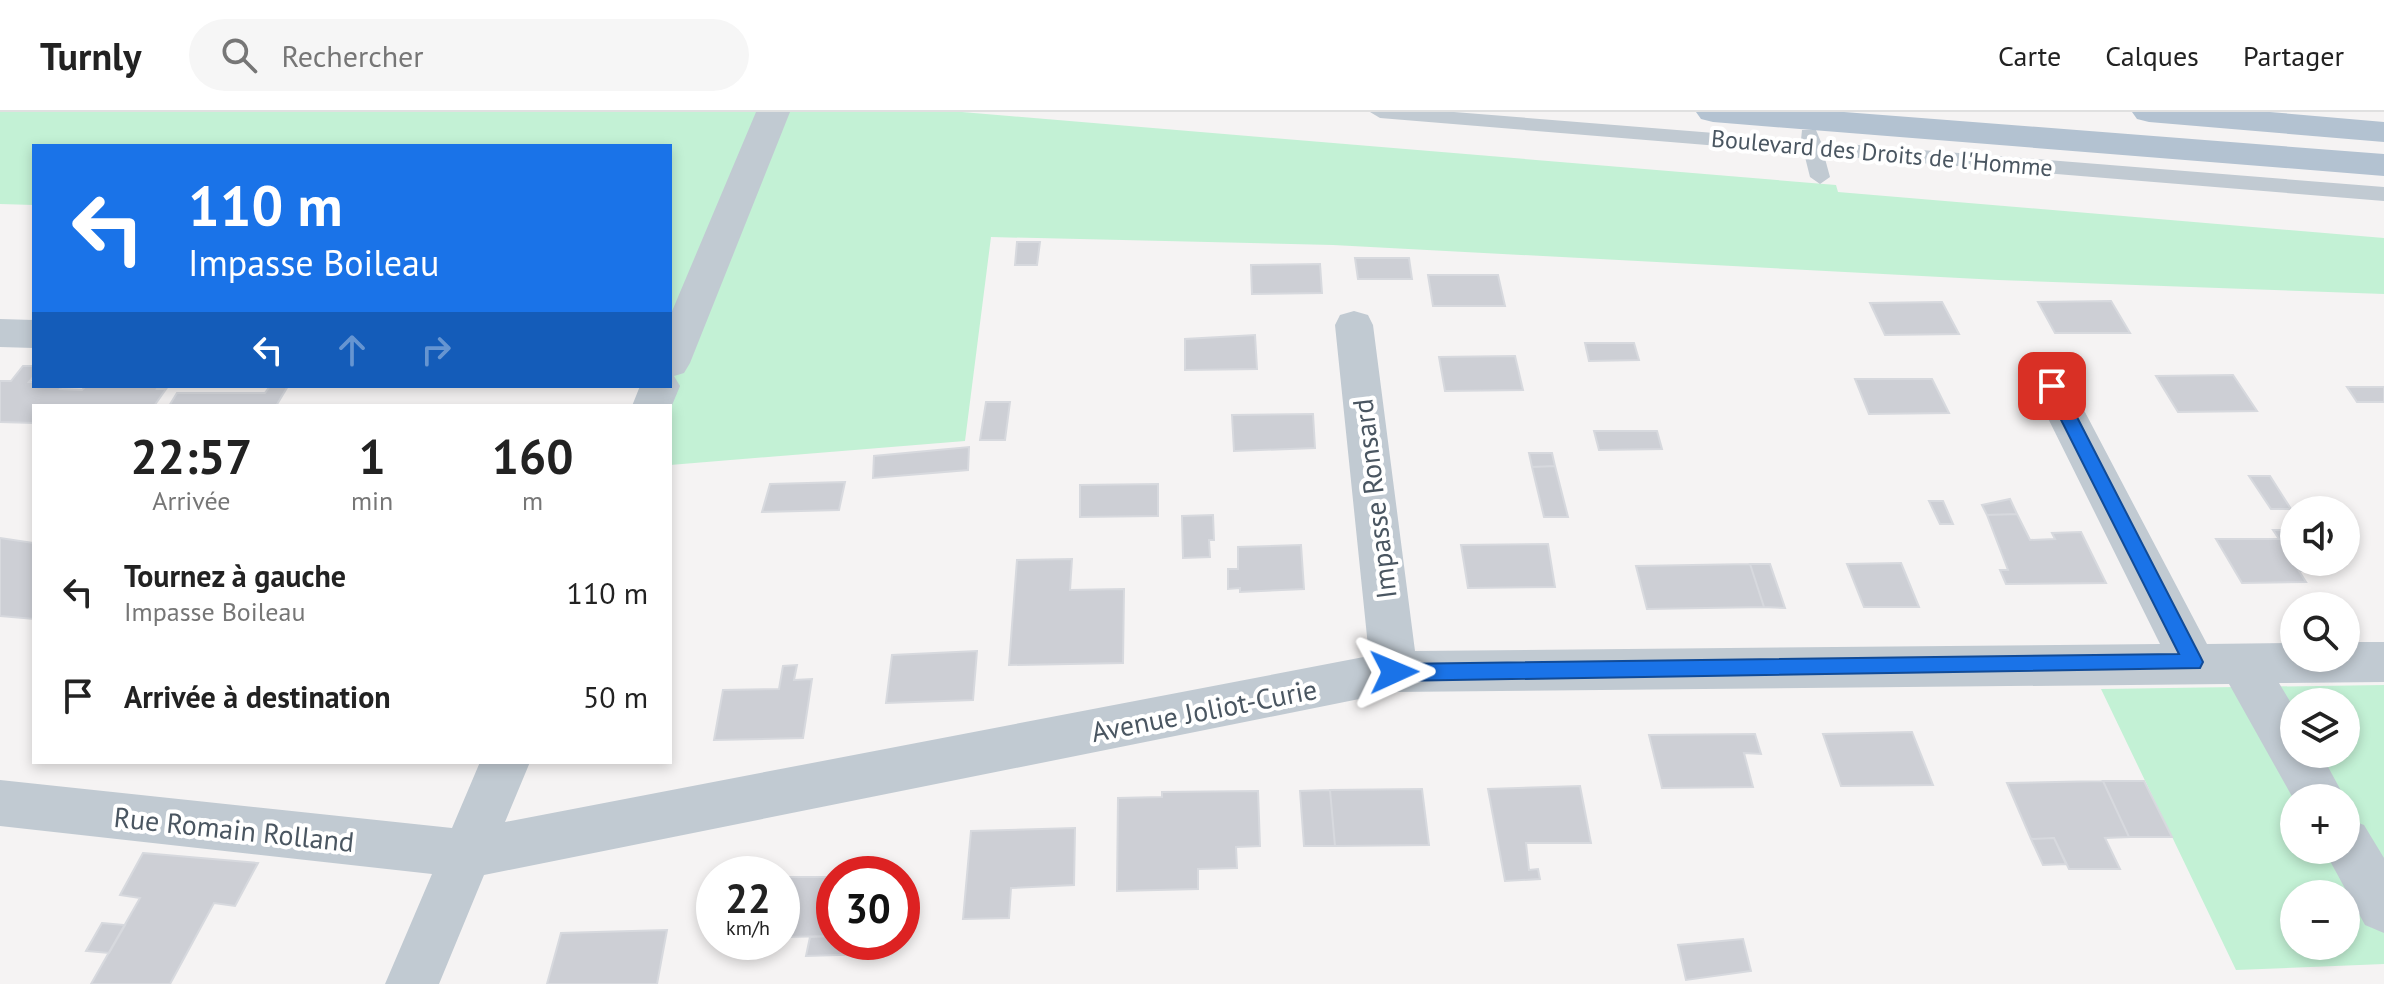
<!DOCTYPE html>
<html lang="fr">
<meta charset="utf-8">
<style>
body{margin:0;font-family:"PT Sans",sans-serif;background:#f6f6f6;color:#222;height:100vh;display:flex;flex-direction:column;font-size:30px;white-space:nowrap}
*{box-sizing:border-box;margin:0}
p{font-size:26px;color:#767676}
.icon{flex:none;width:44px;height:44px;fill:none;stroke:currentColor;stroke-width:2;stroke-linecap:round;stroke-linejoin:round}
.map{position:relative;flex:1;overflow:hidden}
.panel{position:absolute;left:32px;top:292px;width:640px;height:360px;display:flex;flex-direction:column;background:#fff;border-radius:0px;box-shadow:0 4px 12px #0003}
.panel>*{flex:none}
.hud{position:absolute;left:32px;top:32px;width:640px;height:244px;border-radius:0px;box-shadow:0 4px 12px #0003;background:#1a73e8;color:#fff;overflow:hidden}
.controls{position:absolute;left:2280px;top:384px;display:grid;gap:16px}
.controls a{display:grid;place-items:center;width:80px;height:80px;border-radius:50%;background:#fff;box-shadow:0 4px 12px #0003;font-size:40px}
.speed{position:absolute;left:696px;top:744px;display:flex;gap:16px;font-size:40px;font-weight:700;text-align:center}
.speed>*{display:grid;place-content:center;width:104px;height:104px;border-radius:50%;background:#fff;box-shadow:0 4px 12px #0003;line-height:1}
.speed small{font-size:20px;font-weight:400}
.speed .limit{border:12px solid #d22;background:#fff;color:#111}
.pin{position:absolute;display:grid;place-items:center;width:68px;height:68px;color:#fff;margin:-34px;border-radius:16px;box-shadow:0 4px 12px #0006}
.me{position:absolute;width:88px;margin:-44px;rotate:89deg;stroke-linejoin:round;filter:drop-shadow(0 0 6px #0008)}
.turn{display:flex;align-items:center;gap:28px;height:168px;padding:0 24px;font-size:36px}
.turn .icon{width:104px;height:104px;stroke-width:2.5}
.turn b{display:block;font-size:56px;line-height:68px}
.lanes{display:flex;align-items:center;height:76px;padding:0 24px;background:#0003;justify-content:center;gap:40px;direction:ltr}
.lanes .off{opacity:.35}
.eta{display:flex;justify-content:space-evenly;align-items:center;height:136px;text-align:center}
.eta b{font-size:48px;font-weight:700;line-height:56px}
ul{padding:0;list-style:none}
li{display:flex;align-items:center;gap:24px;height:104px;padding:0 24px}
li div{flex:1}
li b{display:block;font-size:30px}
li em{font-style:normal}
header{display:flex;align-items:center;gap:48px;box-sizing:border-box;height:112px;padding:0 40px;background:#fff;border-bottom:2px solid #e0e0e0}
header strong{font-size:38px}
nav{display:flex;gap:44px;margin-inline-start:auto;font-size:28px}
.search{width:560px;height:72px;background:#f6f6f6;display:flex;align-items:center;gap:20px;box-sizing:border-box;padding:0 28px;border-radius:44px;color:#767676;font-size:30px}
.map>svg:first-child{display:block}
</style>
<header>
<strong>Turnly</strong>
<div class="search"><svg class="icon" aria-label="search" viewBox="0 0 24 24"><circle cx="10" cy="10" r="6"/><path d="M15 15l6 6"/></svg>Rechercher</div>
<nav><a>Carte</a><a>Calques</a><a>Partager</a></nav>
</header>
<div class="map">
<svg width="2384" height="872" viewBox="0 0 2384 872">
<rect width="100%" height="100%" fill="#f5f3f3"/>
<path fill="#c3f1d5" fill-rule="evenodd" d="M0 0H962L1836 73 1838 80 2384 126V182L1998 168 1333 133 991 125 965 329 670 353V34H34V93L0 92Z
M2384 573V852L2236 858 2101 577ZM2294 590H2346V642H2294ZM2294 686H2346V738H2294ZM2294 782H2346V834H2294Z"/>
<path fill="#cdcfd5" stroke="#d7d9de" stroke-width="2" d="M1017 130H1040L1037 153H1015Z
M1355 146H1409L1412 167H1358Z
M1320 152 1322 181 1252 182 1251 153Z
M1428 163H1498L1505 194H1433Z
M2111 189 2130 221H2055L2038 190Z
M1942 190 1959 222 1885 223 1870 191Z
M1255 223 1257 257 1185 258V227Z
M1585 231H1634L1639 248 1589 249Z
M1515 244 1523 278 1445 279 1439 245Z
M23 254H34V264L29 270H34V274H62L60 277 82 278 86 274H159L157 277H166L154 294H34V311L0 310V269H11Z
M2233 263 2257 299 2178 300 2156 264Z
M1855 267H1932L1949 301 1869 302Z
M270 274H288L276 294H169L177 281H265Z
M2347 275H2384V290H2357Z
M986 290H1010L1005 328H980Z
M1313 302 1315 336 1234 339 1232 303Z
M1594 319H1657L1662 337 1599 338Z
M969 335 968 358 873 366 874 344Z
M1529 341H1552L1555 354 1532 355Z
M1555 354 1568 405H1544L1532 355Z
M2249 364H2270L2291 397H2271Z
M845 370 839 398 762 400 770 372Z
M1158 372V404L1080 405V373Z
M2010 387 2017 402 1987 403 1982 393Z
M1929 389H1943L1953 412H1940Z
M2017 402 2030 428 2055 427 2052 421 2081 420 2106 471 2006 472 2000 458H2008L1987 403Z
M1213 403 1214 428H1209L1210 445 1183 446 1182 404Z
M2273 418H2294V450H2317L2323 459H2299L2306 470 2242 471 2216 427H2279Z
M0 426 34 431V507L0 504Z
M1548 432 1555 475 1468 476 1461 433Z
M1301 433 1304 477 1240 480V476L1228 477V457H1238V435Z
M1072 447 1070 478 1124 477 1123 551 1009 553 1017 448Z
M1901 451 1919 495H1864L1847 452Z
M1750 452 1764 495 1647 497 1636 454Z
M1750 452H1770L1785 496 1764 495Z
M977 539 973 588 886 591 892 543Z
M797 553 794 568 812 567 803 626 714 628 723 578 779 577 783 554Z
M1912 620 1933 673 1841 674 1823 622Z
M1755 622 1761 642 1744 641 1753 675 1662 676 1649 623Z
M2103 669H2144L2172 725H2129Z
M2103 669 2129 725 2105 726 2120 757H2069L2054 726 2031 727 2007 671Z
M1580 674 1591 731H1526L1529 758 1538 757 1540 767 1505 769 1488 677Z
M1422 677 1429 733 1335 734 1330 678Z
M1330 678 1335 734H1304L1300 679Z
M1258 679 1260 734 1236 735 1237 756 1198 757V777L1117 779 1118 686 1162 685V680Z
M1075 716 1074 773 1011 776 1009 806 963 807 971 719Z
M2054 726 2066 752 2043 753 2031 727Z
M143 741 258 751 235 794 214 791 170 872H91L140 786 120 783Z
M789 765H834V824L782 825V802Z
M102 811 125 813 109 841 86 839Z
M667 818 657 872H547L561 821Z
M834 824V830H875L873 842 806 844 810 825Z
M1743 827 1751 859 1686 868 1678 833Z"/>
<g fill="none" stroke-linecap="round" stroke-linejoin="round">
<path fill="#c1cad2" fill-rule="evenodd" d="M1370 0H1454L1801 28 1802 18H1816L1821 30 2384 75V89L1824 43 1830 65 1820 72 1810 65 1804 41 1380 6Z"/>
<path fill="#c1cad2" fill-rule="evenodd" d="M756 0H790L690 251 684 261 674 264 680 274 670 298V294H632L640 274H670V204Z
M1354 199 1368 203 1373 213 1415 539 2160 532 2032 274 2038 264 2052 259 2066 264 2207 532 2294 531V546H2346V530H2384V570L2279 571 2294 596V642H2321L2345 686 2294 688 2229 572 1394 580 484 763 439 872H385L432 762 0 714V668L452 716 480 650H530L505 710 1369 544 1335 213 1340 203Z
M0 207 34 208V236L0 235Z
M2346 706 2364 713 2384 746V821L2365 813 2324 738H2346Z"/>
<path fill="#b3c2d1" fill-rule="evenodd" d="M1696 0H1844L2384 42V64L1713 10 1701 7Z
M2132 0H2270L2384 10V30L2149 10 2137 7Z"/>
</g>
<path fill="#1a73e8" stroke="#114b97" stroke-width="2" d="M2052 268 2061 274 2200 544 2203 550 2200 556 1394 569 1387 566 1384 560 1387 554 1394 552 2179 542 2044 274Z"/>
<g text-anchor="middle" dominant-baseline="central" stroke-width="8" stroke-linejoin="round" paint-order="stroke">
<g font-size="24" fill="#4a5661" stroke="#fff">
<text transform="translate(1882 41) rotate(5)">Boulevard des Droits de l'Homme</text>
</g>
<g font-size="28" fill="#4a5661" stroke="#fff">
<text transform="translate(1374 387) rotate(-97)">Impasse Ronsard</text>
<text transform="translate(1204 598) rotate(-11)">Avenue Joliot-Curie</text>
<text transform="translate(234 717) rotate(6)">Rue Romain Rolland</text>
</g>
</g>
</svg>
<div class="controls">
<a><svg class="icon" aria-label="sound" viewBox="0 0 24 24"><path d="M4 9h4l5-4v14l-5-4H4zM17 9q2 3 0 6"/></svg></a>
<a><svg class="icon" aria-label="search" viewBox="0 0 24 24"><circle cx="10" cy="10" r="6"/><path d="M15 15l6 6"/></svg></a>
<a><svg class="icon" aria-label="layers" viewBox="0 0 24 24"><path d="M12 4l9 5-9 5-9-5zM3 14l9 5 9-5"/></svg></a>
<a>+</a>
<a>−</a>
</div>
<div class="speed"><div>22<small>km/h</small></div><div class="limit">30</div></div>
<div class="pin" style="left:2052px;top:274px;background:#d93025"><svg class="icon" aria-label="arrive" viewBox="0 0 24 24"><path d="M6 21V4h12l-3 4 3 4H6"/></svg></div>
<svg class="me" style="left:1394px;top:560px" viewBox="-20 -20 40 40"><path d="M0-17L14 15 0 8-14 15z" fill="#1a73e8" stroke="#fff" stroke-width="4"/></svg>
<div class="hud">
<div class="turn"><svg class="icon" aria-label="left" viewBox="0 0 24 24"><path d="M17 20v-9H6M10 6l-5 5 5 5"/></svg><div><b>110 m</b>Impasse Boileau</div></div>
<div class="lanes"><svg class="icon" aria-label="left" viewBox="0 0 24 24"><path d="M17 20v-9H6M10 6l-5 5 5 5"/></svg><svg class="icon off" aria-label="ahead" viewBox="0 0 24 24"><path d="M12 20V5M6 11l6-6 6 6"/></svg><svg class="icon off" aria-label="right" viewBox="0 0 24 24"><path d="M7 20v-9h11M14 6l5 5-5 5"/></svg></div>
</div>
<section class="panel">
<div class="eta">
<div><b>22:57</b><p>Arrivée</p></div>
<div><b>1</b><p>min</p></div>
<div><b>160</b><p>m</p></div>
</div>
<ul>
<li><svg class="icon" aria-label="left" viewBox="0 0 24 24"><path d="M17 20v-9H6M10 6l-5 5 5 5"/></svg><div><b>Tournez à gauche</b><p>Impasse Boileau</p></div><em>110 m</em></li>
<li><svg class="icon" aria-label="arrive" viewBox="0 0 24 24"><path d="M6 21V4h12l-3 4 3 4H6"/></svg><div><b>Arrivée à destination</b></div><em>50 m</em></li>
</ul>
</section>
</div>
